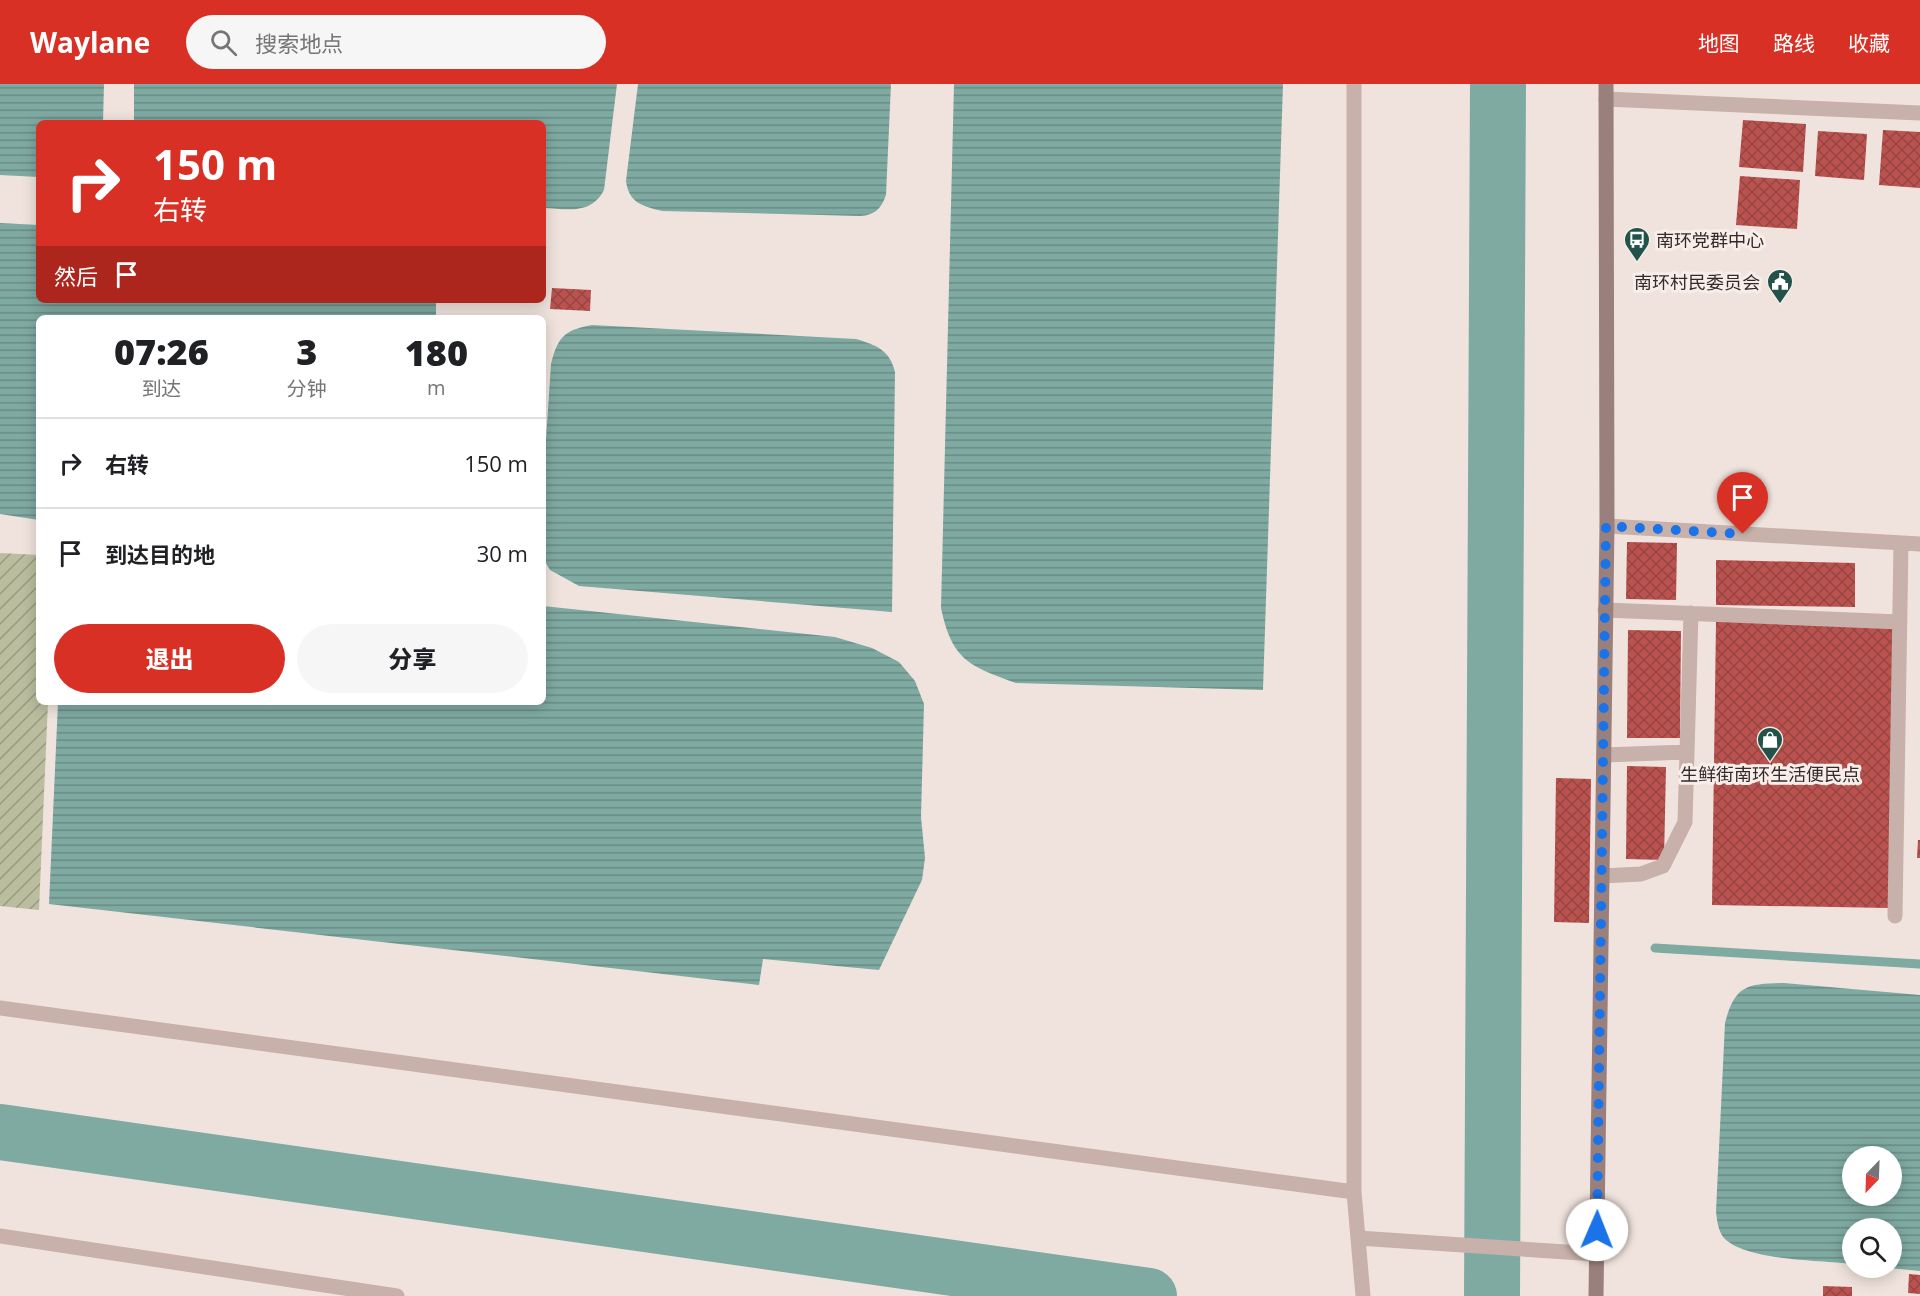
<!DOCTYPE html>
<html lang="zh">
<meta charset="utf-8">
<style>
body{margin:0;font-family:"Open Sans","Noto Sans SC",sans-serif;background:#f6f6f6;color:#202124;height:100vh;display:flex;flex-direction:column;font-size:22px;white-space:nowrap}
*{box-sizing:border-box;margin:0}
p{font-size:20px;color:#757577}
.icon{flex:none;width:33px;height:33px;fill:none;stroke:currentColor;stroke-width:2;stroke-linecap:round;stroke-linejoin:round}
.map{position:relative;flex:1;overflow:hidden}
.sheet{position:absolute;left:36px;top:231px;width:510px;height:390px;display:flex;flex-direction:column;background:#fff;border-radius:9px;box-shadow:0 3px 15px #0003}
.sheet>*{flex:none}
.top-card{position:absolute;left:36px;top:36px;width:510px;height:183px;border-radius:9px;box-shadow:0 3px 15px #0003;background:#d93025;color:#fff;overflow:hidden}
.needle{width:39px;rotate:203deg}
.fabs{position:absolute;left:1842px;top:1062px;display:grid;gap:12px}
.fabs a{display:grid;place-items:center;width:60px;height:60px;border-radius:50%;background:#fff;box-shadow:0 3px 15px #0003;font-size:30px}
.pin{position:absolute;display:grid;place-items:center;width:51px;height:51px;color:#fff;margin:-62px -26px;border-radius:50% 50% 50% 0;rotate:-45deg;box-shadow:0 0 6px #0007}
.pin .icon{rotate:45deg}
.me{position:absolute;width:66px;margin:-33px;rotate:1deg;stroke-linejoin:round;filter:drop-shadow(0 0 4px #0008)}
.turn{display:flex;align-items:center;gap:21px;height:126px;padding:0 18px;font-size:27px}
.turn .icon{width:78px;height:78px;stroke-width:2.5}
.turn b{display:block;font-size:42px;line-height:51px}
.then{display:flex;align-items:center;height:57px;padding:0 18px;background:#0003;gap:12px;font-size:22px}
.eta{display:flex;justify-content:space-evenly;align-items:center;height:102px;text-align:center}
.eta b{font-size:36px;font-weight:800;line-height:42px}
.button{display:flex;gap:12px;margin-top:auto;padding:12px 18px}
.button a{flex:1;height:69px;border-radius:36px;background:#d93025;color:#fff;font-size:24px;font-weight:800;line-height:69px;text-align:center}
.button a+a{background:#f6f6f6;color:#202124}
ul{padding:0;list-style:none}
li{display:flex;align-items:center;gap:18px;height:90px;padding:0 18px;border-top:2px solid #e0e0e0}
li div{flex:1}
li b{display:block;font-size:22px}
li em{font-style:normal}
header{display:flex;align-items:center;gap:36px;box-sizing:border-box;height:84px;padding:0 30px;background:#d93025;color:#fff}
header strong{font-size:28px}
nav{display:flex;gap:33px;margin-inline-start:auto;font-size:21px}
.search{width:420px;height:54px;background:#f6f6f6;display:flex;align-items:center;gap:15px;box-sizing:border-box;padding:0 21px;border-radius:33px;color:#757577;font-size:22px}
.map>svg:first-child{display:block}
</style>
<header>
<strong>Waylane</strong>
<div class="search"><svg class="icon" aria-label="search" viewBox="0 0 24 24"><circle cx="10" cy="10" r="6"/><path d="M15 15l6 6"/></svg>搜索地点</div>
<nav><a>地图</a><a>路线</a><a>收藏</a></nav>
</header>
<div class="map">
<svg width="1920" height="1212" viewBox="0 0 1920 1212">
<defs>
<pattern id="garden-furrows" width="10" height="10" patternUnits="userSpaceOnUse" patternTransform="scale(1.5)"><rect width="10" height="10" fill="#babd9e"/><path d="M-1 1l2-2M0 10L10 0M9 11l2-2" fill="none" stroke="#989a81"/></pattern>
<pattern id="water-rules" width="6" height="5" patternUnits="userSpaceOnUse" patternTransform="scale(1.5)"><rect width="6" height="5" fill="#7faaa2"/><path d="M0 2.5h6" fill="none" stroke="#698b84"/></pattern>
<pattern id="building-cross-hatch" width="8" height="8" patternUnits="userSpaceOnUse" patternTransform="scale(1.5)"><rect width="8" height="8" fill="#ba5350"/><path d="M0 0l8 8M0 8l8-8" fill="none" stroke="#984542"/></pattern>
</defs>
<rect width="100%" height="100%" fill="#f0e3dd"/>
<path fill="url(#garden-furrows)" d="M0 469 39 471V618H48L39 826 0 822Z"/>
<path fill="url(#water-rules)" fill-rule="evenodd" d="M0 0H104L103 39H39V93L0 91Z
M134 0H617L604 106C591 131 568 125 543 124V39H134Z
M638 0H891L886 111C881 125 875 131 860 132L662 127C642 122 629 119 626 97Z
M954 0H1283L1263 606 1016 599C969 582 952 576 941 524Z
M0 139 39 141V216H436V234H39V436L0 430Z
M592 241 856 255C876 261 890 266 895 288L892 528 579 502 550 486 543 474V401L551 280C558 253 564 246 592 241Z
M543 522 835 553 872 564 899 578 915 597 924 620 921 733 925 774 922 796 879 886 763 875 759 901 49 820 58 618H543Z
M1784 899 1920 911V1187L1889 1184H1892V1144H1852V1180C1821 1176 1746 1177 1724 1154 1718 1147 1717 1136 1716 1127L1725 939C1735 901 1747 900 1784 899ZM1852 1072H1892V1112H1852Z"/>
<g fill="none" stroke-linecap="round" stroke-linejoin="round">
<path stroke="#7faaa2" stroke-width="9" d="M1655 864 1920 880"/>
<path stroke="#7faaa2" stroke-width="56" d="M0 1048 1149 1212
M1492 1212 1498 0"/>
</g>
<path fill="url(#building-cross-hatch)" d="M1743 36 1806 40 1803 88 1739 83Z
M1883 46 1920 48V104L1879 101Z
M1818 47 1867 50 1864 96 1815 92Z
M1740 92 1800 96 1797 145 1736 141Z
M552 204 591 206 590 227 550 225Z
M1627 458 1677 459 1676 516 1626 515Z
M1716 476 1855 479V523L1716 521Z
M1716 537 1893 540 1889 824 1712 821Z
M1628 546 1681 547 1680 654H1627Z
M1627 682 1666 683 1664 776 1626 775Z
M1556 694 1591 695 1589 839 1554 838Z
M1918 756H1920V774H1917Z
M1909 1190 1920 1191V1210L1908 1209Z
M1823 1202 1852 1203V1212H1823Z"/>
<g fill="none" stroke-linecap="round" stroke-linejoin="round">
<path stroke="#c7b1aa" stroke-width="15" d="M1606 15 1920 29
M1607 442 1920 460
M1605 526 1900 538
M1604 671 1687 668
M1602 792 1641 790 1663 782 1685 738 1691 529
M1895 832 1901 459"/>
<path stroke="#c7b1aa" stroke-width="15" d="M1354 0V1108L1363 1212
M0 924 1354 1108
M0 1152 397 1212
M1358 1154 1596 1170"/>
<path stroke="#9a807c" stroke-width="15" d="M1596 1212 1607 442 1606 0"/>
</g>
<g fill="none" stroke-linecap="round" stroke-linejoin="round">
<path stroke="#1a73e8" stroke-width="10" stroke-dasharray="0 18" d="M1597 1146 1606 442 1743 450"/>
</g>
<defs>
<symbol id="bus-pin" viewBox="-11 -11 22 30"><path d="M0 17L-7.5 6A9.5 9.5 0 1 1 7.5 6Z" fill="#22534b" stroke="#f8eee9"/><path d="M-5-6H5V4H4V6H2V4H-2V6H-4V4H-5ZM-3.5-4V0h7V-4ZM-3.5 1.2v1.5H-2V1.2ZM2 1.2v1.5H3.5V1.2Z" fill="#fff"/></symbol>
<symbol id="civic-pin" viewBox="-11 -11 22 30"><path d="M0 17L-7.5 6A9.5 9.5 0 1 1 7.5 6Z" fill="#22534b" stroke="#f8eee9"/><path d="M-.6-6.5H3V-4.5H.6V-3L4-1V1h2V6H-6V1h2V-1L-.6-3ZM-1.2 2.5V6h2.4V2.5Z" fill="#fff"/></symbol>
<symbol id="shop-pin" viewBox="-11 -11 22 30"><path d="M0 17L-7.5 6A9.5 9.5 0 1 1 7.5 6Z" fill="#22534b" stroke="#f8eee9"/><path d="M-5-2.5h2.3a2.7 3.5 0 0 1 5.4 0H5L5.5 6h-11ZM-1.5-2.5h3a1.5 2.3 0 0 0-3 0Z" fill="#fff"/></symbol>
</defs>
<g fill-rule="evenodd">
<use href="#bus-pin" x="1622" y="141" width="30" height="40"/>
<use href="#civic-pin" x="1765" y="183" width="30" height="40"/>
<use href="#shop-pin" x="1755" y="641" width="30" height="40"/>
</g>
<g text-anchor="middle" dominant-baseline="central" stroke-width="6" stroke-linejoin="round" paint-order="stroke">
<g font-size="18" fill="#352a29" stroke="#f8eee9" text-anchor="start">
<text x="1656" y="156">南环党群中心</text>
<text x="1760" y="198" text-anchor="end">南环村民委员会</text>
<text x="1770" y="690" text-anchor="middle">生鲜街南环生活便民点</text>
</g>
</g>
</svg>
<div class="fabs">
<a><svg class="needle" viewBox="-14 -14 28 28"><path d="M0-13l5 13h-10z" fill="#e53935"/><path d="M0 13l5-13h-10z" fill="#757577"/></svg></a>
<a><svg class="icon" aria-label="search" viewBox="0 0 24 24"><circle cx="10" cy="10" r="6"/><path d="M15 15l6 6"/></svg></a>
</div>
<div class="pin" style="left:1743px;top:450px;background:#d93025"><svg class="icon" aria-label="arrive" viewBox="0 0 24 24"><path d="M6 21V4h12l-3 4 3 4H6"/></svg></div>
<svg class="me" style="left:1597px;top:1146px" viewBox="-20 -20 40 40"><circle r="19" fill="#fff"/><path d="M0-13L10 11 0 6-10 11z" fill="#1a73e8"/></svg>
<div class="top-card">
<div class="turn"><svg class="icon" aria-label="right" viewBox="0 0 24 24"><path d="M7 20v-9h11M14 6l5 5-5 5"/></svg><div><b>150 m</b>右转</div></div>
<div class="then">然后<svg class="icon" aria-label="arrive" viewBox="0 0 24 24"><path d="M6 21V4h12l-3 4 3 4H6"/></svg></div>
</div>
<section class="sheet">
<div class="eta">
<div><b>07:26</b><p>到达</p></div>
<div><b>3</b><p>分钟</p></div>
<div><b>180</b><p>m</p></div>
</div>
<ul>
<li><svg class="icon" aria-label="right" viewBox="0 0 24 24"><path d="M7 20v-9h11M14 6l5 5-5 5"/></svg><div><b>右转</b></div><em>150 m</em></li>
<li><svg class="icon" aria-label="arrive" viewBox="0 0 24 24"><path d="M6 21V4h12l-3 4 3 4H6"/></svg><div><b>到达目的地</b></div><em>30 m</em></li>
</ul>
<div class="button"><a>退出</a><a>分享</a></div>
</section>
</div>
